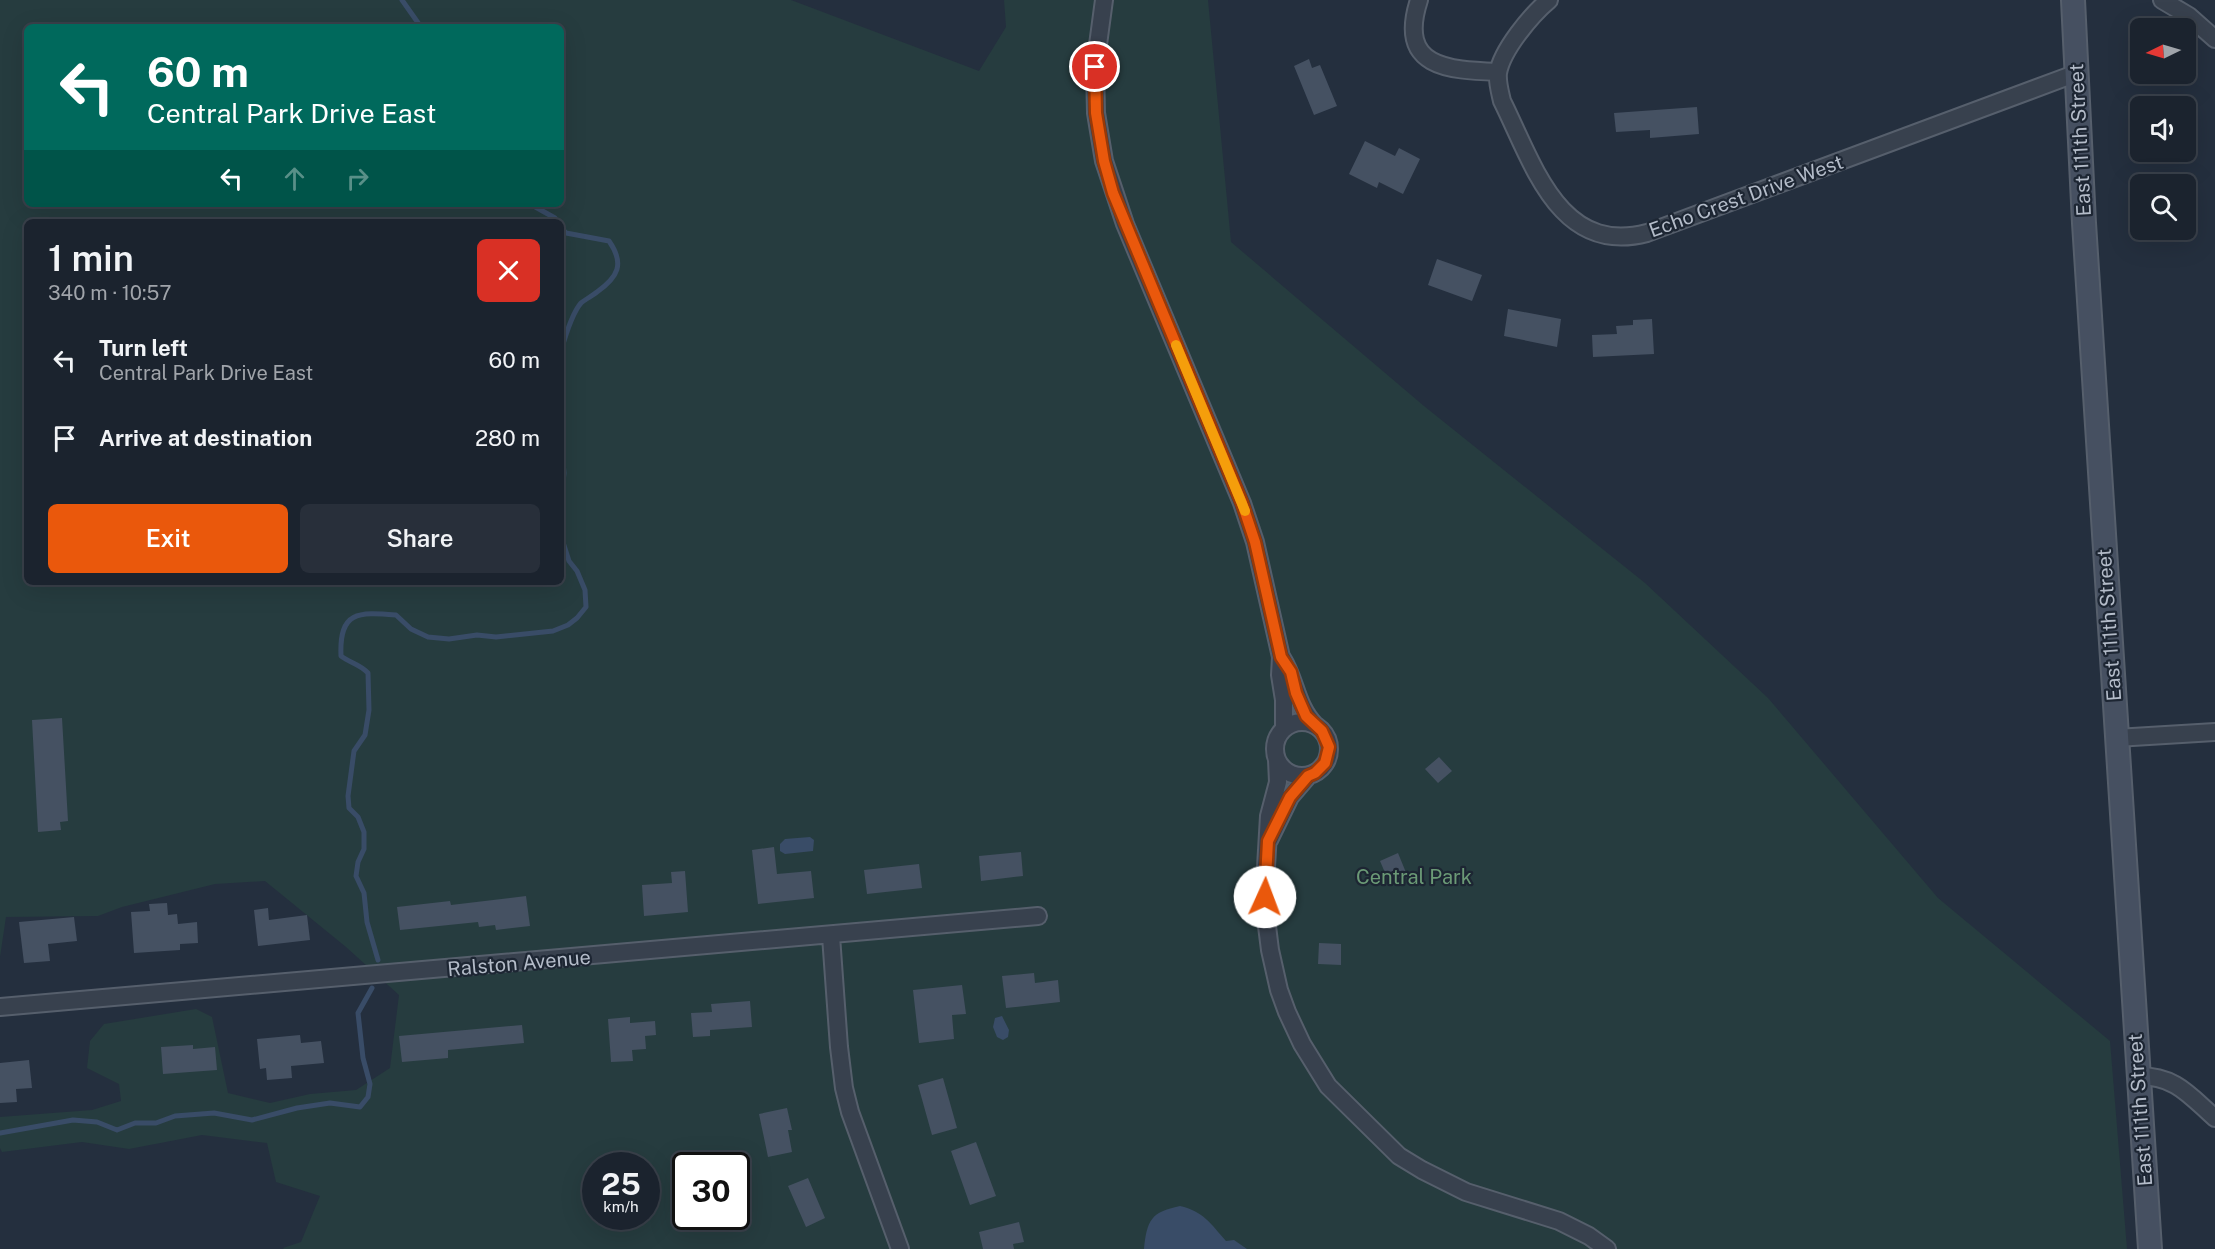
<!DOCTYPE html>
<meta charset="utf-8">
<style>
body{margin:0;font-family:"Public Sans",sans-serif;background:#282f3a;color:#f1f3f6;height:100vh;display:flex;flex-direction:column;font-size:22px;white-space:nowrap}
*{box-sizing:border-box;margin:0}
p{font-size:20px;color:#a0a4aa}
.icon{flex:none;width:33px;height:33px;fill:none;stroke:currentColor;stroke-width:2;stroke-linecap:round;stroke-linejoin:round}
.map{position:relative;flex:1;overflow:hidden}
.panel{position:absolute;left:24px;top:219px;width:540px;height:366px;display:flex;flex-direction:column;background:#1b232e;border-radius:9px;box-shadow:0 6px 24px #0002,0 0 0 2px #39404a}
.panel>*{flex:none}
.guide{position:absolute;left:24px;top:24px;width:540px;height:183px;border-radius:9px;box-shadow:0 6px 24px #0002,0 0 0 2px #39404a;background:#00695c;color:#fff;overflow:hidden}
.needle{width:39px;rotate:265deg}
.tools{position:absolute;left:2130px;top:18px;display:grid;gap:12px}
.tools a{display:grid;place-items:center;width:66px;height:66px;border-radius:9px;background:#1b232e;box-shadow:0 6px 24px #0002,0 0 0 2px #39404a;font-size:30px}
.speed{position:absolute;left:582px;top:1152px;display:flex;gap:12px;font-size:30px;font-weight:700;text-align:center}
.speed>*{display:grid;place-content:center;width:78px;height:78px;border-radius:50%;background:#1b232e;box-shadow:0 6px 24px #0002,0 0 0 2px #39404a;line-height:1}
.speed small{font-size:15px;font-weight:400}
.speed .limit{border:3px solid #111;border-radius:9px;background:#fff;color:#111}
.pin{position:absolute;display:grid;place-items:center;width:51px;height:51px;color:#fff;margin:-26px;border:3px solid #fff;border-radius:50%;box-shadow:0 2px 6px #0007}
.me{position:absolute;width:66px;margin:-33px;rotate:2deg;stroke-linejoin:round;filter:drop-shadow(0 0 4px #0008)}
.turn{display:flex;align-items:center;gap:21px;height:126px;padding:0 24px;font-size:27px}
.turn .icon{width:78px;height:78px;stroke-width:2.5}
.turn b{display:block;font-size:42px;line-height:51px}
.lanes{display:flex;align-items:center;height:57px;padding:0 24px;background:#0003;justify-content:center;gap:30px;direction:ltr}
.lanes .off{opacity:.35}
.round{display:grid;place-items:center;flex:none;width:63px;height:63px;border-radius:9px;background:#282f3a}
.head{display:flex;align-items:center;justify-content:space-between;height:102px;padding:0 24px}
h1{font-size:36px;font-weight:600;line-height:45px}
.button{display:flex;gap:12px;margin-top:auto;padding:12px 24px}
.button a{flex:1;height:69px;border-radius:9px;background:#ea580c;color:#fff;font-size:24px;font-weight:600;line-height:69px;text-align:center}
.button a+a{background:#282f3a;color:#f1f3f6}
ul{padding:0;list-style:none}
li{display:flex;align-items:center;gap:18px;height:78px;padding:0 24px}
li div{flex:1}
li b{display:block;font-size:22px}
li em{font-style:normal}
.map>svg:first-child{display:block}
</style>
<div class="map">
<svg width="2215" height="1249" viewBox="0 0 2215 1249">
<rect width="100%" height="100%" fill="#242f3e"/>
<path fill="#263c3f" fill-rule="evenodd" d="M0 0H791L979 71 1006 27 1004 0H1208L1231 242 1424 406 1645 583 1768 698 1938 898 2110 1041 2127 1249H284L283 1248 301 1242 320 1196 276 1182 267 1143 202 1135 129 1149 82 1142 2 1152 0 1148V1117L92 1110 121 1101 119 1084 87 1068 90 1041 104 1024 196 1009 212 1017 228 1093 270 1103 310 1094 356 1090 390 1068 399 995 346 947 265 881 215 884 122 907 98 916 6 917 0 957ZM27 27H561V204H27ZM27 222H561V582H27ZM596 1166H646V1216H596ZM686 1166H736V1216H686Z"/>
<path fill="#394c67" d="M810 837 814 840 813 851 785 854 780 851V844L785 839Z
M1002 1016 1009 1030 1008 1037 1003 1040 997 1037 993 1027 995 1018Z
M1180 1206C1203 1211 1211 1224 1226 1241L1234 1240 1247 1249H1144C1147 1220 1151 1212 1180 1206Z"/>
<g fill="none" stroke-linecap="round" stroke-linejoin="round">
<path stroke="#394c67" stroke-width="5" d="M402 0 421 27
M530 204 555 218 557 222
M561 227 566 233 609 241C625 264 618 277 597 292 592 296 586 299 581 303 572 313 565 337 561 351
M561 441 564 473 561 501
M378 960 367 922 364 893 356 876 358 862 364 849V832L358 817 349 808 348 796 354 751 365 735 369 710 368 673C360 664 350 663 341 656 339 611 358 612 396 615L411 629 428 637 449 639 477 635 496 637 553 631 568 625 577 618 586 607 585 590 577 571 569 561 561 536
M0 1133 73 1120 97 1122 117 1130 135 1123H156L175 1116 214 1113 252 1120 297 1108 330 1103 360 1107 368 1097 370 1084 363 1058 358 1013 372 988"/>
</g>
<path fill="#455162" d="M1309 59 1312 68 1320 65 1337 106 1314 115 1294 66Z
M1697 107 1699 134 1650 138V130L1616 132 1614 113Z
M1365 141 1395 156 1399 148 1420 159 1403 194 1379 182 1377 188 1349 174Z
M1437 259 1482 275 1472 301 1428 285Z
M1508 309 1561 319 1557 347 1504 336Z
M1652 319 1654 354 1593 357 1592 335 1617 334 1616 326 1633 325V320Z
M62 718 68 821 60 822 61 830 38 832 32 720Z
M1439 757 1452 771 1438 783 1425 769Z
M774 847 777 874 811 871 814 898 758 904 752 850Z
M1021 852 1023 876 981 881 979 856Z
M1398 853 1407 875 1389 882 1380 861Z
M919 864 922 888 867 894 864 870Z
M685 871 688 912 644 916 642 885 672 883 671 872Z
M526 896 530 926 496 930 495 925 479 927 478 922 400 930 397 907 450 901 451 905Z
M167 903 168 915 177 914 178 924 197 922 198 943 180 944V950L134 953 131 912 150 911 149 904Z
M268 908 269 920 307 915 310 940 258 946 254 910Z
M74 917 77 941 48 944 50 961 24 963 19 922Z
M1319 943 1341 944V965L1318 964Z
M1034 973 1035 983 1058 980 1060 1002 1006 1008 1002 976Z
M962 985 966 1014 952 1015 954 1039 919 1043 913 990Z
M750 1001 752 1027 710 1030V1036L693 1037 691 1013 712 1012 711 1004Z
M630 1017V1023L655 1021 656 1035 645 1036 646 1049 632 1050 633 1061 611 1062 608 1019Z
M522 1025 524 1043 448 1050V1058L402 1062 399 1036Z
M300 1035 301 1043 321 1041 324 1063 291 1066 292 1078 267 1080 266 1068 260 1069 257 1039Z
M193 1045V1049L215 1047 217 1070 163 1074 161 1047Z
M29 1060 32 1088 16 1089 17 1102 0 1103V1063Z
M943 1078 957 1128 932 1135 918 1085Z
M787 1108 792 1130H788L792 1152 768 1157 759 1114Z
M976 1142 996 1196 970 1205 951 1151Z
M808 1178 825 1218 806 1227 788 1186Z
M1019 1222 1024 1242 1013 1244 1014 1249H983L979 1232Z"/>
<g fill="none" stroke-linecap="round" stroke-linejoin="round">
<defs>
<path id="street" d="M1104 0 1095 67 1096 113 1104 161 1125 224 1242 503 1255 542 1281 657 1280 675 1284 700V728
M1419 0C1397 68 1448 70 1498 72
M1549 0C1531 15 1502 50 1498 73 1497 82 1500 92 1502 101 1533 163 1559 256 1647 233L2077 73
M2162 0 2189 16 2215 39
M1282 658C1296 680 1296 706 1315 725
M1275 749a27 27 0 1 1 54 0a27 27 0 1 1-54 0Z
M2116 738 2215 732
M1277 760 1278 782 1269 816 1265 884V910L1270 950 1279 990 1287 1012 1302 1044 1328 1086 1399 1156 1422 1170 1466 1192 1559 1221 1589 1236 1607 1249
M1269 840 1290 797 1308 776
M831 936 839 1047 844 1088 850 1112 900 1249
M0 1007 1038 916
M2138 1076C2176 1076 2189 1095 2215 1118"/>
<path id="secondary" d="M2073 0 2084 223 2150 1249"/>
</defs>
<use href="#street" stroke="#565f6c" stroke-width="20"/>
<use href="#secondary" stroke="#565f6c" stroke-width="26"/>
<use href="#street" stroke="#38414e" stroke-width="16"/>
<use href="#secondary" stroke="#465061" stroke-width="22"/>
</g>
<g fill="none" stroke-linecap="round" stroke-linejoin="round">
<defs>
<path id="route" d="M1095 67 1096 113 1104 161 1113 193 1242 503 1255 542 1281 657 1291 672 1296 693 1306 716 1322 731 1329 747 1325 763 1315 773 1308 776 1290 797 1268 841 1265 897"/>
</defs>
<use href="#route" stroke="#983908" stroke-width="15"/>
<use href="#route" stroke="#ea580c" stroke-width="10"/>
<path stroke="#f59e0b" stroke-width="10" d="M1176 345 1245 511"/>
</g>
<g text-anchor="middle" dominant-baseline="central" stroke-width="4.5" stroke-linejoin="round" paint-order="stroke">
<g font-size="20" fill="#b4bcc9" stroke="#1d2633">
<text transform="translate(2080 140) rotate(-93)">East 111th Street</text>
<text transform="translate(1746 196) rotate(-20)">Echo Crest Drive West</text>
<text transform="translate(2109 625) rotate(-94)">East 111th Street</text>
<text transform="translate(519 963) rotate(-5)">Ralston Avenue</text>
<text transform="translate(2140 1110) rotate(-94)">East 111th Street</text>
</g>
<g font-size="20" fill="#6b9a76" stroke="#1d2633">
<text x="1414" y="877">Central Park</text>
</g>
</g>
</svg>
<div class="tools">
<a><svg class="needle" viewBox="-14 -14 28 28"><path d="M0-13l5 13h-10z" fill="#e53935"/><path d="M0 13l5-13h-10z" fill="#a0a4aa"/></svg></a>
<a><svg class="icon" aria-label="sound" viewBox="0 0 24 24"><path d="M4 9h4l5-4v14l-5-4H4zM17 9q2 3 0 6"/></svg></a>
<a><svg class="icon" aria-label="search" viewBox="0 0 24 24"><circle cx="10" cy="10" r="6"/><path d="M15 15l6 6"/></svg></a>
</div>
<div class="speed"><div>25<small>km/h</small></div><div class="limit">30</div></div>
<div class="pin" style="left:1095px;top:67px;background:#d93025"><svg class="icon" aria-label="arrive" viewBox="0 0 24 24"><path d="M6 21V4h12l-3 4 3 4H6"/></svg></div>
<svg class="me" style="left:1265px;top:897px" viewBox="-20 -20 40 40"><circle r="19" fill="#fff"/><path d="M0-13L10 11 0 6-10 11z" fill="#ea580c"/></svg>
<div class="guide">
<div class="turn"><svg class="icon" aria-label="left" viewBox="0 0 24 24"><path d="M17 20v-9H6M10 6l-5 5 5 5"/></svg><div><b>60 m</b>Central Park Drive East</div></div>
<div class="lanes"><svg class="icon" aria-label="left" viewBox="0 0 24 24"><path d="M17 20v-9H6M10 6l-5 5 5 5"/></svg><svg class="icon off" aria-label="ahead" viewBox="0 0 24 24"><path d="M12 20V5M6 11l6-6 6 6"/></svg><svg class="icon off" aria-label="right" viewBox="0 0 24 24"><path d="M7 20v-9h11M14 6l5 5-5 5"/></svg></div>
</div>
<section class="panel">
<div class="head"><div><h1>1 min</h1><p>340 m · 10:57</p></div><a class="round" style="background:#d93025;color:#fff"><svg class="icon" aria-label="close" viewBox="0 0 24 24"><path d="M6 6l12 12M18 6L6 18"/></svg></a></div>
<ul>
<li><svg class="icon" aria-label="left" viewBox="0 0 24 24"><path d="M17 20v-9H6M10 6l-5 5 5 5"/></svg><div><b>Turn left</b><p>Central Park Drive East</p></div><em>60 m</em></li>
<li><svg class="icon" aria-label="arrive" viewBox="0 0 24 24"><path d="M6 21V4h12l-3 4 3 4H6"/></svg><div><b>Arrive at destination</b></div><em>280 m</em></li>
</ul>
<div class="button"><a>Exit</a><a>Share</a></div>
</section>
</div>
